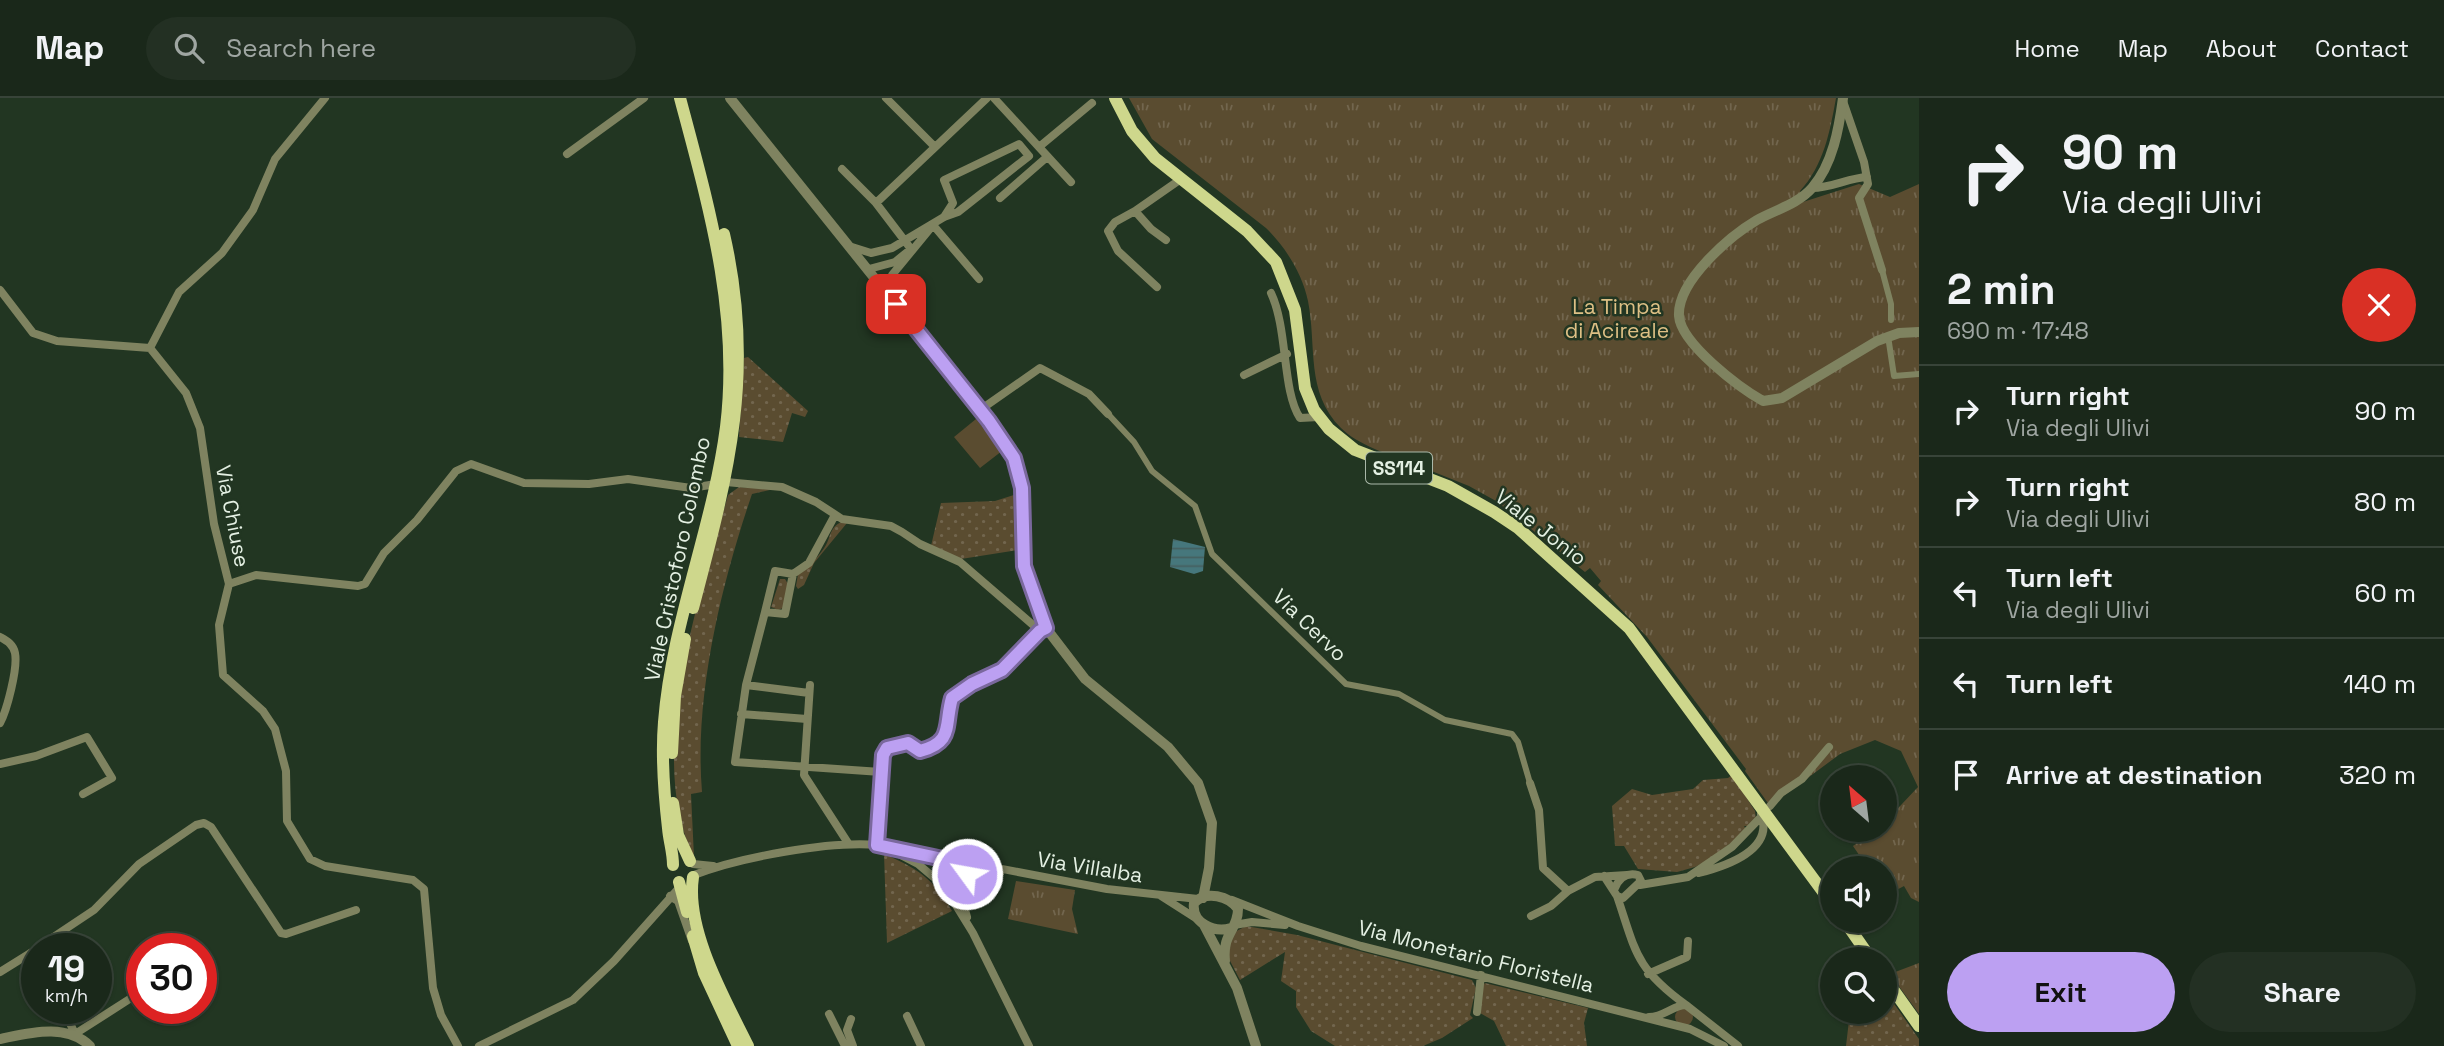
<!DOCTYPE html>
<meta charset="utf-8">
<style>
body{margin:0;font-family:"Space Grotesk",sans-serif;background:#233023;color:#f1f3f6;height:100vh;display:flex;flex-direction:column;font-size:26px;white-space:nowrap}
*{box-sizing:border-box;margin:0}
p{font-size:23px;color:#9fa6a2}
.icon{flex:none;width:38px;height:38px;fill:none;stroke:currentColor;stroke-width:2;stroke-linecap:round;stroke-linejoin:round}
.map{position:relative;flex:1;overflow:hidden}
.sheet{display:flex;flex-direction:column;background:#1a281a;width:525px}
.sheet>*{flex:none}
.top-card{background:#1a281a;color:#f1f3f6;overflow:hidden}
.needle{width:46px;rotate:332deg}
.controls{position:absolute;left:1820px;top:667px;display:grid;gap:14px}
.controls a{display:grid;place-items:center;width:77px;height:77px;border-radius:50%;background:#1a281a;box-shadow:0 2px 5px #0004,0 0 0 2px #384439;font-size:35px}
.speed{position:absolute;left:21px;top:835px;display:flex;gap:14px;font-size:35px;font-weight:700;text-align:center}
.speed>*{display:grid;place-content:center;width:91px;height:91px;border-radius:50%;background:#1a281a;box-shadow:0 2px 5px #0004,0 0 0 2px #384439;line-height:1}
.speed small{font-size:18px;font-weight:400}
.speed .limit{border:10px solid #d22;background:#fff;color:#111}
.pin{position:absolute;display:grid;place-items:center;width:60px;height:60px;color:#fff;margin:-30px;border-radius:14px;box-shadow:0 4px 10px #0006}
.me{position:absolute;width:77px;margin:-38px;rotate:302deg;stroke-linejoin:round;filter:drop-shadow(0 0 5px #0008)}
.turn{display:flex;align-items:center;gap:24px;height:147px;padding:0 28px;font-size:32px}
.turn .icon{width:91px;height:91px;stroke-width:2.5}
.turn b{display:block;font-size:49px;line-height:60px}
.round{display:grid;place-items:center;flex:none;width:74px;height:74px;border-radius:37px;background:#233023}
.overview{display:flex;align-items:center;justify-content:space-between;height:119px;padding:0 28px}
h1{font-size:42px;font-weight:800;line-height:52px}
.primary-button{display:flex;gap:14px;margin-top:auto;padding:14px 28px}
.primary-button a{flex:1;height:80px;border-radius:42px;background:#bca0f2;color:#111;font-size:28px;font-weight:800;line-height:80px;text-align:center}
.primary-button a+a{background:#233023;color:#f1f3f6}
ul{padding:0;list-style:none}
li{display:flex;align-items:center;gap:21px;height:91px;padding:0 28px;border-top:2px solid #384439}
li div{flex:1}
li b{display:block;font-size:26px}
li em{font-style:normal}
header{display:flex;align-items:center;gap:42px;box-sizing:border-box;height:98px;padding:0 35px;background:#1a281a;border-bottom:2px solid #384439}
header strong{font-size:33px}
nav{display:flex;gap:38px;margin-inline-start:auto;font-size:24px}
.search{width:490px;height:63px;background:#233023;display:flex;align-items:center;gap:18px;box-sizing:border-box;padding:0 24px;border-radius:38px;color:#9fa6a2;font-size:26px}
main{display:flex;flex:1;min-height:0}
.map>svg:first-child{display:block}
</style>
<header>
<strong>Map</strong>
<div class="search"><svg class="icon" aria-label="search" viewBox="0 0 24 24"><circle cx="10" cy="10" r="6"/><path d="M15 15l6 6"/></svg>Search here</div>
<nav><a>Home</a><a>Map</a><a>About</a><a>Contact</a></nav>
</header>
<main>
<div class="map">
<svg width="1919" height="948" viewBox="0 0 1919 948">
<defs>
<pattern id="grass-dots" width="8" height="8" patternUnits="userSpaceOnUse" patternTransform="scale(1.75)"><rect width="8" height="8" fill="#5a4c30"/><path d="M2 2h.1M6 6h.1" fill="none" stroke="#72664e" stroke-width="1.8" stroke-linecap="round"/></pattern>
<pattern id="park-tufts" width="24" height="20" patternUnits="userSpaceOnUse" patternTransform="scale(1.75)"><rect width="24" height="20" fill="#5a4c30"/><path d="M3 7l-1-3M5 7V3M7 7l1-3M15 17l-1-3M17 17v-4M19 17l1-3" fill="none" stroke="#72664e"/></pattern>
<pattern id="water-rules" width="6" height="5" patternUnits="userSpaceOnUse" patternTransform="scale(1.75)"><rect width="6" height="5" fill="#46777c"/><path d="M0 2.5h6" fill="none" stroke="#456060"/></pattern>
</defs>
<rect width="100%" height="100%" fill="#223622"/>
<path fill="url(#grass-dots)" d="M748 259 808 313 805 319 792 315 783 344 739 339 744 260Z
M739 389 774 391 752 396C721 487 694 598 702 694L691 696 694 759C644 661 700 497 728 397Z
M1017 396 1018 452 961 461 931 448 941 405 995 403Z
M841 424 847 425 814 465 804 487 798 491 796 488 798 476C809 469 821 456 826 447 830 440 830 429 841 424Z
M780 481H785L788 486 783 510 778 512 771 509Z
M1732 677 1755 713 1756 721 1751 728H1744L1747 733 1707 763 1695 769 1677 774 1638 771 1624 748H1615L1612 708 1632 691 1652 697 1693 691 1703 682 1728 680Z
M884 756C915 769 936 782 952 813L887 845Z
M1246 828 1297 837 1472 882 1476 890 1470 917 1473 920 1442 940 1423 948H1335L1311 933 1296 909V893L1281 883 1285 854 1240 882 1228 859 1231 836Z
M1485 885 1588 910 1584 925 1587 948H1506L1494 923 1480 915 1482 889Z
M1885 893 1919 941V948H1846L1850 914H1885Z"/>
<path fill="url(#park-tufts)" d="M1129 0H1836C1830 33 1824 67 1800 93L1803 104 1859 86 1890 99 1919 86V804L1911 800 1904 788 1887 797 1885 770H1868L1853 748 1875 732H1885V724L1918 689 1901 653 1875 642 1840 656 1770 708 1745 673 1746 671 1647 539 1598 487 1601 483 1590 470 1585 474 1496 403 1469 388 1419 368 1423 363 1420 359 1408 364C1386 355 1358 347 1341 330 1305 294 1317 248 1308 203 1302 175 1286 150 1266 130L1152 41Z
M1016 783 1075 792 1072 811 1078 836 1008 821Z
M1919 865V916L1890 876Z"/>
<path fill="#5a4c30" d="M976 321 1002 353 980 370 954 339Z
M1675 919a9 9 0 1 1 18 0a9 9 0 1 1-18 0Z"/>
<path fill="url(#water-rules)" d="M1173 441 1205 449 1203 473 1194 476 1170 469Z"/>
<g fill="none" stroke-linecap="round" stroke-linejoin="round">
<path stroke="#7f8360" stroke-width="6" d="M1882 172 1891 206V222
M1888 238 1894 278 1919 276
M1108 316 1134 344 1152 373 1195 408 1212 456 1346 586 1399 596 1445 622 1512 636 1518 644 1530 685"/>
<path stroke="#7f8360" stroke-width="8" d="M886 0 935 49
M994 0 1071 84
M1843 3 1864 64 1868 86 1859 100 1882 172
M1039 49 1092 5
M567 56 644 0
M842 71 876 105
M1812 90C1832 90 1848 80 1867 79
M1000 100 1047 59
M1135 113 1115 124 1108 133 1118 153 1157 189
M933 127 979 181
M1166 142 1151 131 1135 113 1181 81
M852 149 871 155 892 150 944 119 958 114 1029 58 1019 46 944 82 953 105 944 119
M869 171 895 164 911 151 876 105 987 0
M0 192 33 235 57 243 150 250 186 295 200 330 214 426 229 486 219 527 223 577 263 613 275 631 286 673 287 723 310 761 325 768 413 782 424 791 433 890 441 917 458 948
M1271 195C1288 231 1282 293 1300 320L1319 319
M895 203 892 177 929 132
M150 250 179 194 222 155 253 112 275 61 325 0
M1244 277 1287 256
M980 312 1040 270 1089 296 1108 316
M726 384 782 389 816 404 842 421 891 428 902 434 920 446 960 464 1040 533
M793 476 785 516 765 514 775 473 793 476 809 465 835 417
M229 486 256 477 358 488 365 486 384 455 417 422 456 373 471 366 524 385 589 386 628 381 691 390 716 386
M765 514 746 587 735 664 881 674
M0 539C7 543 13 546 15 555 18 570 7 612 0 625
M746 587 809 595
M810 587 804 677 848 745
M741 616 807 621
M0 666 36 658 87 639 112 680 83 696
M1530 685 1539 712 1543 770 1568 793 1595 779 1627 777
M1770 708 1781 695 1802 681 1829 649
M877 747 881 674 887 650 908 645 920 653C953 644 943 627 952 600L972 586 1002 572 1043 531
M891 752 918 766 944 788 973 835 1029 948
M693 766 713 768
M1699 775C1726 768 1775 752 1761 716
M694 777C740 759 829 743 877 747L1107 791 1198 801
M1604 778 1617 798 1623 800 1641 783 1638 777C1627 774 1619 780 1615 790
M941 783V770L953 763
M965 784 962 802 967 819
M1640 787 1688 779 1732 749 1760 720
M944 788 957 790 979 775H1000
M670 798 678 803 692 843
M1161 798 1197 821
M1617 798C1636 854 1635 870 1686 907
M1232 802 1298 828 1361 848 1690 931 1724 948
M1531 818 1551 808 1568 793
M1234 827 1252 824 1285 827
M37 850 94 812 139 766 196 727 204 725 211 729 281 835 286 836 356 812
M30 855 37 866
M0 874 37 851
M1648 876 1687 859 1688 843
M63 910 75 936 142 893
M1477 914 1481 877
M829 916 845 948
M907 918 921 948
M1649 919C1664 919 1673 907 1686 907L1738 948
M851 921 847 932 853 948
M479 948 573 902 614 863 679 790"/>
<path stroke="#7f8360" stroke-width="10" d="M730 0 989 323 1014 360 1019 375 1024 469 1046 530 1085 581 1168 649 1198 685 1212 725 1209 770 1203 800
M1843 0C1839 30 1833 66 1812 90 1798 106 1775 112 1757 122 1730 138 1677 183 1679 218 1681 246 1740 290 1763 303L1782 300 1877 243 1899 235 1919 234
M1204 827 1237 890 1256 948
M1225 863C1222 835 1238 832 1238 811 1229 798 1206 792 1194 805 1191 825 1214 835 1231 830
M0 941C30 935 66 925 90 948"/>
<path stroke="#ced78c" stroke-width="12" d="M1115 0 1132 33 1155 60 1247 133 1276 164 1295 212 1305 290 1314 312 1329 331 1355 352 1448 388 1494 414 1518 430 1629 530 1832 806
M693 510C728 377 756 275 724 136
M672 655 675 598 685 541
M673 705 678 737 690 763
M673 767C673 754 669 743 668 730 664 695 661 659 664 624 672 523 713 429 726 329 740 215 709 109 680 0
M693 779C685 832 725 901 748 948
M679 784 687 814
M1844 822 1871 861
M693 838 704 875 738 948
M1885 880 1919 928"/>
</g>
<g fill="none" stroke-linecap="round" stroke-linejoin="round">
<defs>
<path id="route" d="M896 206 989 323 1014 360 1022 390 1024 468 1046 530 1040 533 1002 572 972 586 952 600C944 628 954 644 920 653L908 645 887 650 883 657 877 747 957 764 967 776"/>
</defs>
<use href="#route" stroke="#7a689d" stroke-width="18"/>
<use href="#route" stroke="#bca0f2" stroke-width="12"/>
</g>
<g text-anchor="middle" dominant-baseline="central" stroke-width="5" stroke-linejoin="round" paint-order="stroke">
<rect fill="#223622" stroke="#aab8a9" stroke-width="2" x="1366" y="354.5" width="66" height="31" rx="5"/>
<g font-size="19" font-weight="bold" fill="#e4f0e3">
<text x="1399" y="370">SS114</text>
</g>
<g font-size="21" fill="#dec085" stroke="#223622">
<text x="1617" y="208">La Timpa<tspan x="1617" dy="24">di Acireale</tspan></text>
</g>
<g font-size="21" fill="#e4f0e3" stroke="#223622">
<text transform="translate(233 418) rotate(79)">Via Chiuse</text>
<text transform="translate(1541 429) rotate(38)">Viale Jonio</text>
<text transform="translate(677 461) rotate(-78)">Viale Cristoforo Colombo</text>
<text transform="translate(1310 527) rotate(44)">Via Cervo</text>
<text transform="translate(1090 769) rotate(9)">Via Villalba</text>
<text transform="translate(1476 858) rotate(14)">Via Monetario Floristella</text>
</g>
</g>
</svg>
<div class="controls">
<a><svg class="needle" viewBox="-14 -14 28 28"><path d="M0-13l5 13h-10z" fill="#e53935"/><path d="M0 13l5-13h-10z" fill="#9fa6a2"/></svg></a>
<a><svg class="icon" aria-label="sound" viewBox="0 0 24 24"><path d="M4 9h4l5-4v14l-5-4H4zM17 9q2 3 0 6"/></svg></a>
<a><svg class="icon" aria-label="search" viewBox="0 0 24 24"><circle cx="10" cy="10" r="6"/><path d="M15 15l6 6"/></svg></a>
</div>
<div class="speed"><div>19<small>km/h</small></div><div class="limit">30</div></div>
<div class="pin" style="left:896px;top:206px;background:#d93025"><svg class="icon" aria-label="arrive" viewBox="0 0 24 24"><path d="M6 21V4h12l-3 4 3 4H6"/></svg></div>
<svg class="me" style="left:967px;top:776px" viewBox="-20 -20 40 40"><circle r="17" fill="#bca0f2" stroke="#fff" stroke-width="3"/><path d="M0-11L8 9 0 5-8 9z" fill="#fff"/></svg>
</div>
<section class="sheet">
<div class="top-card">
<div class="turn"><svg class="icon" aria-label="right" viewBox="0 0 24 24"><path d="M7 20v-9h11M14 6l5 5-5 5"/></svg><div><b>90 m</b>Via degli Ulivi</div></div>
</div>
<div class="overview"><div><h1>2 min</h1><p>690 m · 17:48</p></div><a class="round" style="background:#d93025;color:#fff"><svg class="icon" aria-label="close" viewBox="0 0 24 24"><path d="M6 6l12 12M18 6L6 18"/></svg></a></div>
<ul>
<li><svg class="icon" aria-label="right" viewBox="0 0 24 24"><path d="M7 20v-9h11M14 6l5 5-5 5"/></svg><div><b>Turn right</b><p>Via degli Ulivi</p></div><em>90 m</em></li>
<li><svg class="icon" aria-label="right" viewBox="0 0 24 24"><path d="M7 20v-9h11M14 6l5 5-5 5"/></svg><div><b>Turn right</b><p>Via degli Ulivi</p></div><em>80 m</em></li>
<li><svg class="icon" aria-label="left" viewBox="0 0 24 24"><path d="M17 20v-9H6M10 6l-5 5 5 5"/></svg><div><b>Turn left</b><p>Via degli Ulivi</p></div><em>60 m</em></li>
<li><svg class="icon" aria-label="left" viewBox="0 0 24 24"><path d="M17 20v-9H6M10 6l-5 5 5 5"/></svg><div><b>Turn left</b></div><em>140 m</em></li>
<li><svg class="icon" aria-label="arrive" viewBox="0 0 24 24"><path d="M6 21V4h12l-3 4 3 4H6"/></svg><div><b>Arrive at destination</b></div><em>320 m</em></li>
</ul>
<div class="primary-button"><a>Exit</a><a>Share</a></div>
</section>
</main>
